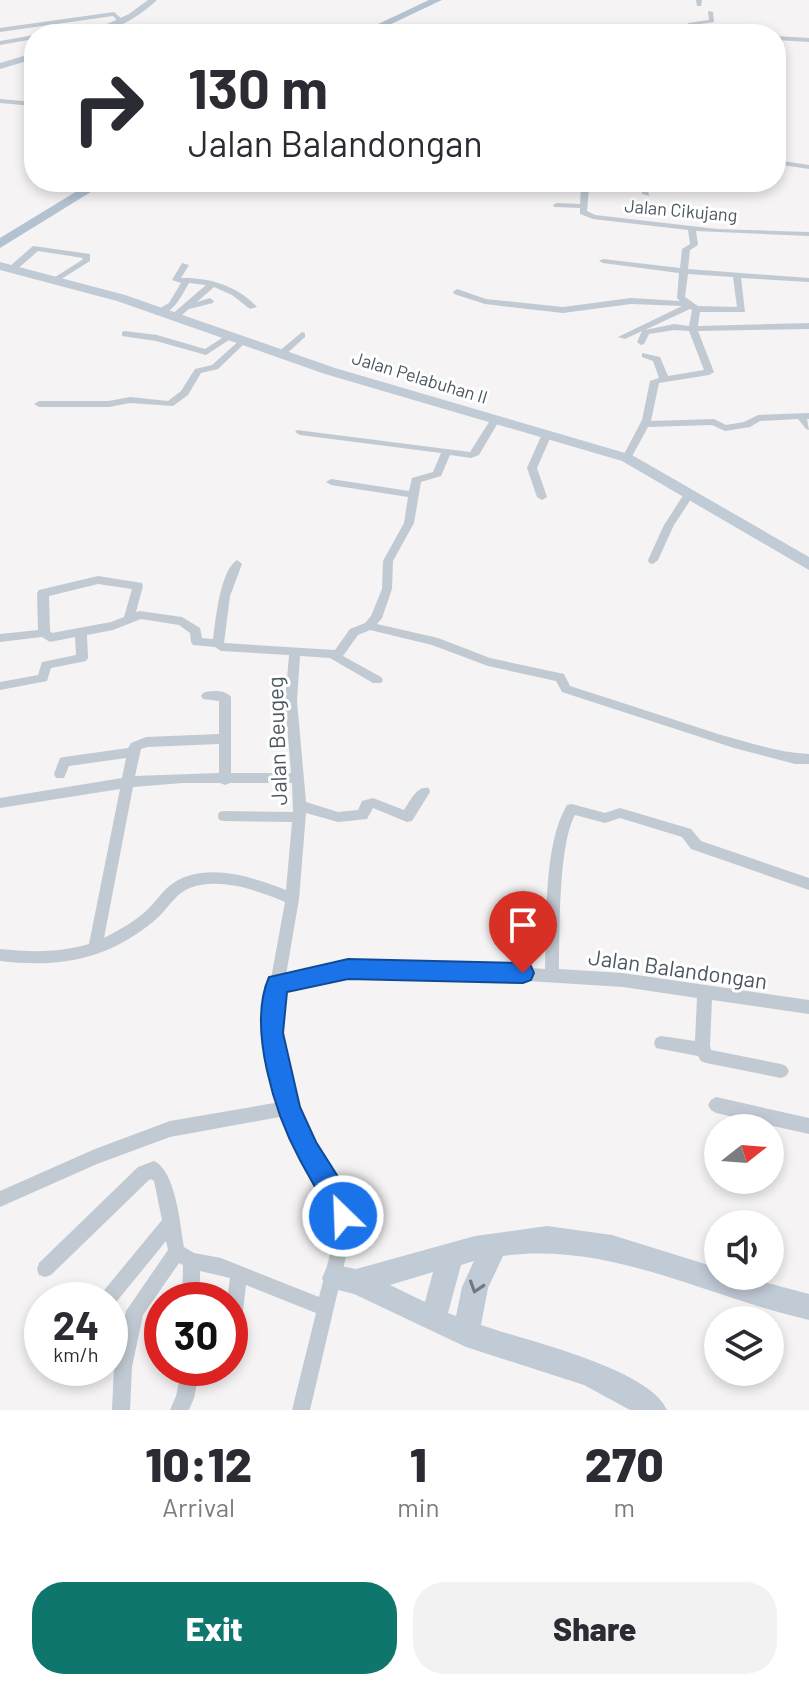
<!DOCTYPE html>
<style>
body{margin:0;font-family:Barlow,sans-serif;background:#f2f2f3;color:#2b2b33;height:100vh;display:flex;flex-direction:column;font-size:30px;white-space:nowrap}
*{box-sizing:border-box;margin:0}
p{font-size:26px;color:#7c7c81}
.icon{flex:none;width:44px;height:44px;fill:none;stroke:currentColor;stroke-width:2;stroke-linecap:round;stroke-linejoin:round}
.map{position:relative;height:1410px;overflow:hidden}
.side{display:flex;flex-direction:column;background:#fff;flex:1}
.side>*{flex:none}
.hud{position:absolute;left:24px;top:24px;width:762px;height:168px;border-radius:32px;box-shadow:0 4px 12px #0003;background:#fff;color:#2b2b33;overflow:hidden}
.needle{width:52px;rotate:73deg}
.buttons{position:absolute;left:704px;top:1114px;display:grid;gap:16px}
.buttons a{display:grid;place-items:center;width:80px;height:80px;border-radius:50%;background:#fff;box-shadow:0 4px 12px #0003;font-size:40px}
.speed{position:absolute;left:24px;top:1282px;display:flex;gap:16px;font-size:40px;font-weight:700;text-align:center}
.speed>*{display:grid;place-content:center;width:104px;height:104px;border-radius:50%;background:#fff;box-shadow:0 4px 12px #0003;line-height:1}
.speed small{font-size:20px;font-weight:400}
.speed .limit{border:12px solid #d22;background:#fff;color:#111}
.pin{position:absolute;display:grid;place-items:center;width:68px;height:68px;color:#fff;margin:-82px -34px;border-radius:50% 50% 50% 0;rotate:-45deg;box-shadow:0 0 8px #0007}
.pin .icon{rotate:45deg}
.me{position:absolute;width:88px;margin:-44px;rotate:336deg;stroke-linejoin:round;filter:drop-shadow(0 0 6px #0008)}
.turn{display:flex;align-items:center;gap:28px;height:168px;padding:0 32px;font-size:36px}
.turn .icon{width:104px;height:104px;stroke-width:2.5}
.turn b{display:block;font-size:56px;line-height:68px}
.eta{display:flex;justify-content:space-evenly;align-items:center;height:136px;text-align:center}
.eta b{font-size:48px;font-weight:800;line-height:56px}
.action{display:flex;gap:16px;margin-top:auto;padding:16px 32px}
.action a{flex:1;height:92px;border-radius:32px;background:#0f766e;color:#fff;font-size:32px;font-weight:800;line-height:92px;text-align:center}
.action a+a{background:#f2f2f3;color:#2b2b33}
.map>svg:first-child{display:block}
</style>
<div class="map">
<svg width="809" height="1410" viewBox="0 0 809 1410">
<rect width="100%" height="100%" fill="#f5f3f3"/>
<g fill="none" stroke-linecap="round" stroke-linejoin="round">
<path fill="#c1cad2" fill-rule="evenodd" d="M696 0H702L701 6H697Z
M708 11 713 12 714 22 693 25 696 34H690L688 23 709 20Z
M114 12 123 20V22H119L113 16 0 32V28Z
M34 35V39L0 45V41Z
M776 36 809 38V42L776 40Z
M0 99 34 102V106L0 103Z
M776 160 809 165V169L776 164Z
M579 182H587L589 187 587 211 595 215 717 229 809 232V236L696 231 698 245 690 250 688 269 809 278V282L741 278 745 312H700L698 326 809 323V329L698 331 714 372 709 375 659 383 651 421 714 419 726 425 744 422 758 415 809 413V419H807L809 430 806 429 798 419 760 421 750 427 725 431 712 425 648 427 630 460H624L622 458 642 420 650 381 659 378 653 361 642 357V353L660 357 668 376 704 370 689 331 674 330 649 334 644 344 641 345 637 342 642 331 625 339 618 337 682 306 631 304 563 313 485 304 454 294 453 292 457 289 486 299 563 307 631 298 680 301 677 298 679 273 603 263 599 261 603 259 680 268 682 249 690 244 688 230 593 219 580 214V208L554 207 553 205 557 203 580 204 581 187ZM688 274 733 277 737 307 698 306 685 297ZM690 309 692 310 689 326 674 324 645 330Z
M640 182H650L647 184 649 196 642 194Z
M656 182H686L687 183C680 187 663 186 656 182Z
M33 246 90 254V261L55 283H52V279L82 260 83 258 38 251 15 271H9V267Z
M182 263 189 265 181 278C209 277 238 286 257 307L250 309 232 295 214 287 197 302 210 298 214 301 213 303 189 309 176 320H170V316L206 285 189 283C180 298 174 314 155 315V311L169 303 181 283 172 280Z
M125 331 157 335 205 349 225 336 232 338 206 355 156 341 122 336V332Z
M302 332 305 333V337L283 357H277V353Z
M241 339 245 342 244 344 218 369 201 373 188 395 173 406 130 403 109 407H39L34 404 39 401H109L130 397 168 401 181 391 195 369 212 365Z
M494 418 499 421 479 455 471 458 450 455 441 476 421 482 414 523 393 561 392 589 382 618 377 624 438 638 490 658 564 674 570 686C620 702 669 718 718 734 748 742 778 753 809 754V764H795L734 748 562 692 556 681 488 666 432 645 370 630 358 635 343 656 381 677 383 680 381 683H373L330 658 300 656 297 701 306 802 338 812 358 810 362 801 373 798 404 810C410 801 417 785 429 788L430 792 412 821 407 822 373 808 367 819 338 822 306 813 299 899 286 975 348 962 431 961 545 969C547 922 543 845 567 805L572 804 605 813 620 808 691 829 701 841 809 878V890L691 849 682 837 620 818 605 823 575 815C558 846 560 932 559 969L623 973 809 1000V1014L712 1000 710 1045 711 1050 781 1064 786 1066 789 1071 786 1076 781 1078 706 1063 701 1061 698 1056 656 1048 654 1043 656 1038 661 1036 695 1041 697 998 623 987 431 975 348 976 284 989 279 1033 297 1107 314 1144 344 1194 352 1231 310 1410H292L316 1313 246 1285 239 1345 236 1351 230 1354V1300H227L230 1278 200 1271V1300H182L183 1265 179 1263 143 1315 132 1367 130 1410H112L114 1367 126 1311 168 1250 166 1241 113 1306 110 1307V1300H98L101 1294 162 1220 154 1181 150 1179 51 1275 45 1277 39 1275 37 1269 39 1263 138 1167 154 1161C176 1171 180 1225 184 1247L194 1253 221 1258 319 1297 336 1231 330 1203 302 1156 285 1116 170 1137 97 1164 0 1207V1191L95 1149 170 1121 280 1102 265 1033 270 984 285 902C258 890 218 877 190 888 174 894 167 911 154 921 107 960 59 968 0 961V949C30 952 59 953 89 944L120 789 0 808V798L122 778 126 758 69 766 64 778H56L54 774 60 758 64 757 128 748 131 743 146 737 219 734V701L203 699 201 696 203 693C211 690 226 690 231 697V773H291L285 701 289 655 221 651 215 647 193 645 191 642 190 633 179 625 141 619 113 630 87 635 88 658 86 661 51 668 47 681 0 690V682L38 675 42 662 76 655 75 637 50 642 42 637 0 642V634L38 630 37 593 39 590 98 576 142 583 143 586 136 612 140 611 182 617 200 628 202 638 213 639C216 618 220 571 237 560L242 564 230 596 224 643 335 650 350 629 365 623 371 616 382 589 383 561 404 523 408 497 331 485 326 482 331 479 409 491 412 478 433 472 441 453 300 435 295 432 297 430 470 452 491 419ZM98 584 132 589 124 617 111 622 52 633 50 631 49 596ZM219 744V773L135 776 141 749 147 747ZM183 783H220L225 785 230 783H292L293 812 224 811 219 812 218 816 219 820 224 821 292 822 286 890C253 877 204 861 172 884 162 891 155 903 146 911 134 922 119 930 104 938L133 787Z
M547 431 552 434 537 468 547 497 542 500 537 497 527 468 542 434Z
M690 490 695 493 674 525 658 560 653 564 649 563 648 560 664 525 686 491Z
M716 1097 809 1118V1134L716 1113 711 1110 708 1105 711 1100Z
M182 1368H200L194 1398 189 1410H170L176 1396Z"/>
<path fill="#c1cbd6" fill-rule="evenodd" d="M148 0H157C139 17 111 34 85 34L129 14Z
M34 53V59L0 69V63Z
M0 262 125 295 335 368 632 455 809 557V570L622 461 325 374 117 301 0 270Z
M547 1226 612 1235 718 1268V1276H741L809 1294V1320C707 1297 610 1241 503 1256L488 1288 481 1325C523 1340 649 1368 667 1410H630L584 1385 466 1347 354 1294 326 1287 322 1278 326 1269 335 1265 356 1269 475 1236ZM474 1261 462 1287 456 1316 448 1313 461 1265ZM433 1272 425 1302 390 1285Z"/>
<path fill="#b3c2d1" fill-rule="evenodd" d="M429 0H442L370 34H357Z
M92 182H107L0 248V238Z"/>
</g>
<defs><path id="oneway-chevron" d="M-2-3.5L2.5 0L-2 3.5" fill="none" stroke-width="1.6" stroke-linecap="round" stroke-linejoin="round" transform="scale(2)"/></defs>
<use stroke="#6e7984" href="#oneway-chevron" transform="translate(476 1287) rotate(108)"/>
<path fill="#1a73e8" stroke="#114b97" stroke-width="2" d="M348 959 523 963 531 966 534 973 531 980 523 983 348 979 287 992 283 1033 300 1107 316 1142 347 1191 355 1216 352 1225 343 1229 334 1225C324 1202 312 1182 300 1160 275 1114 247 1027 269 977Z"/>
<g text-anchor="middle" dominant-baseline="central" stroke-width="6" stroke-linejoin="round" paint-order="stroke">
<g font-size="18" fill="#4a5661" stroke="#fff">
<text transform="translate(681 210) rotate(5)">Jalan Cikujang</text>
<text transform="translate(420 377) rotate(17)">Jalan Pelabuhan II</text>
</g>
<g font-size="22" fill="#4a5661" stroke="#fff">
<text transform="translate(276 741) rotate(-92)">Jalan Beugeg</text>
<text transform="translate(678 968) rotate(8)">Jalan Balandongan</text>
</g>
</g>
</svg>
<div class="buttons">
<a><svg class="needle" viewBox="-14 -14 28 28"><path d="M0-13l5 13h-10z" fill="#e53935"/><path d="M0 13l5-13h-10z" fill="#7c7c81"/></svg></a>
<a><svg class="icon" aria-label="sound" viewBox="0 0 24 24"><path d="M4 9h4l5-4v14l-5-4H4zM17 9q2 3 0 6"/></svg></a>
<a><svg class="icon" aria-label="layers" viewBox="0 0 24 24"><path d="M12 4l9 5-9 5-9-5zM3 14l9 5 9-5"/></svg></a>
</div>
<div class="speed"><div>24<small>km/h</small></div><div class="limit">30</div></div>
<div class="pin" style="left:523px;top:973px;background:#d93025"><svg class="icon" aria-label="arrive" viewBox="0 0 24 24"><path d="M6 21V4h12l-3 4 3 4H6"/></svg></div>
<svg class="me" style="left:343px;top:1216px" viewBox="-20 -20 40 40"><circle r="17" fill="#1a73e8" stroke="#fff" stroke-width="3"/><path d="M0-11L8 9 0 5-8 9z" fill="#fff"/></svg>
<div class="hud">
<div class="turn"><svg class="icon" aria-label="right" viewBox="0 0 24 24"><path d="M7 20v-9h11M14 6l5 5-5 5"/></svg><div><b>130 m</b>Jalan Balandongan</div></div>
</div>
</div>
<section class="side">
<div class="eta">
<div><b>10:12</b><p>Arrival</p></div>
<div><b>1</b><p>min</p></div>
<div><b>270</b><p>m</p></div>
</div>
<div class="action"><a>Exit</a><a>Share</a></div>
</section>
